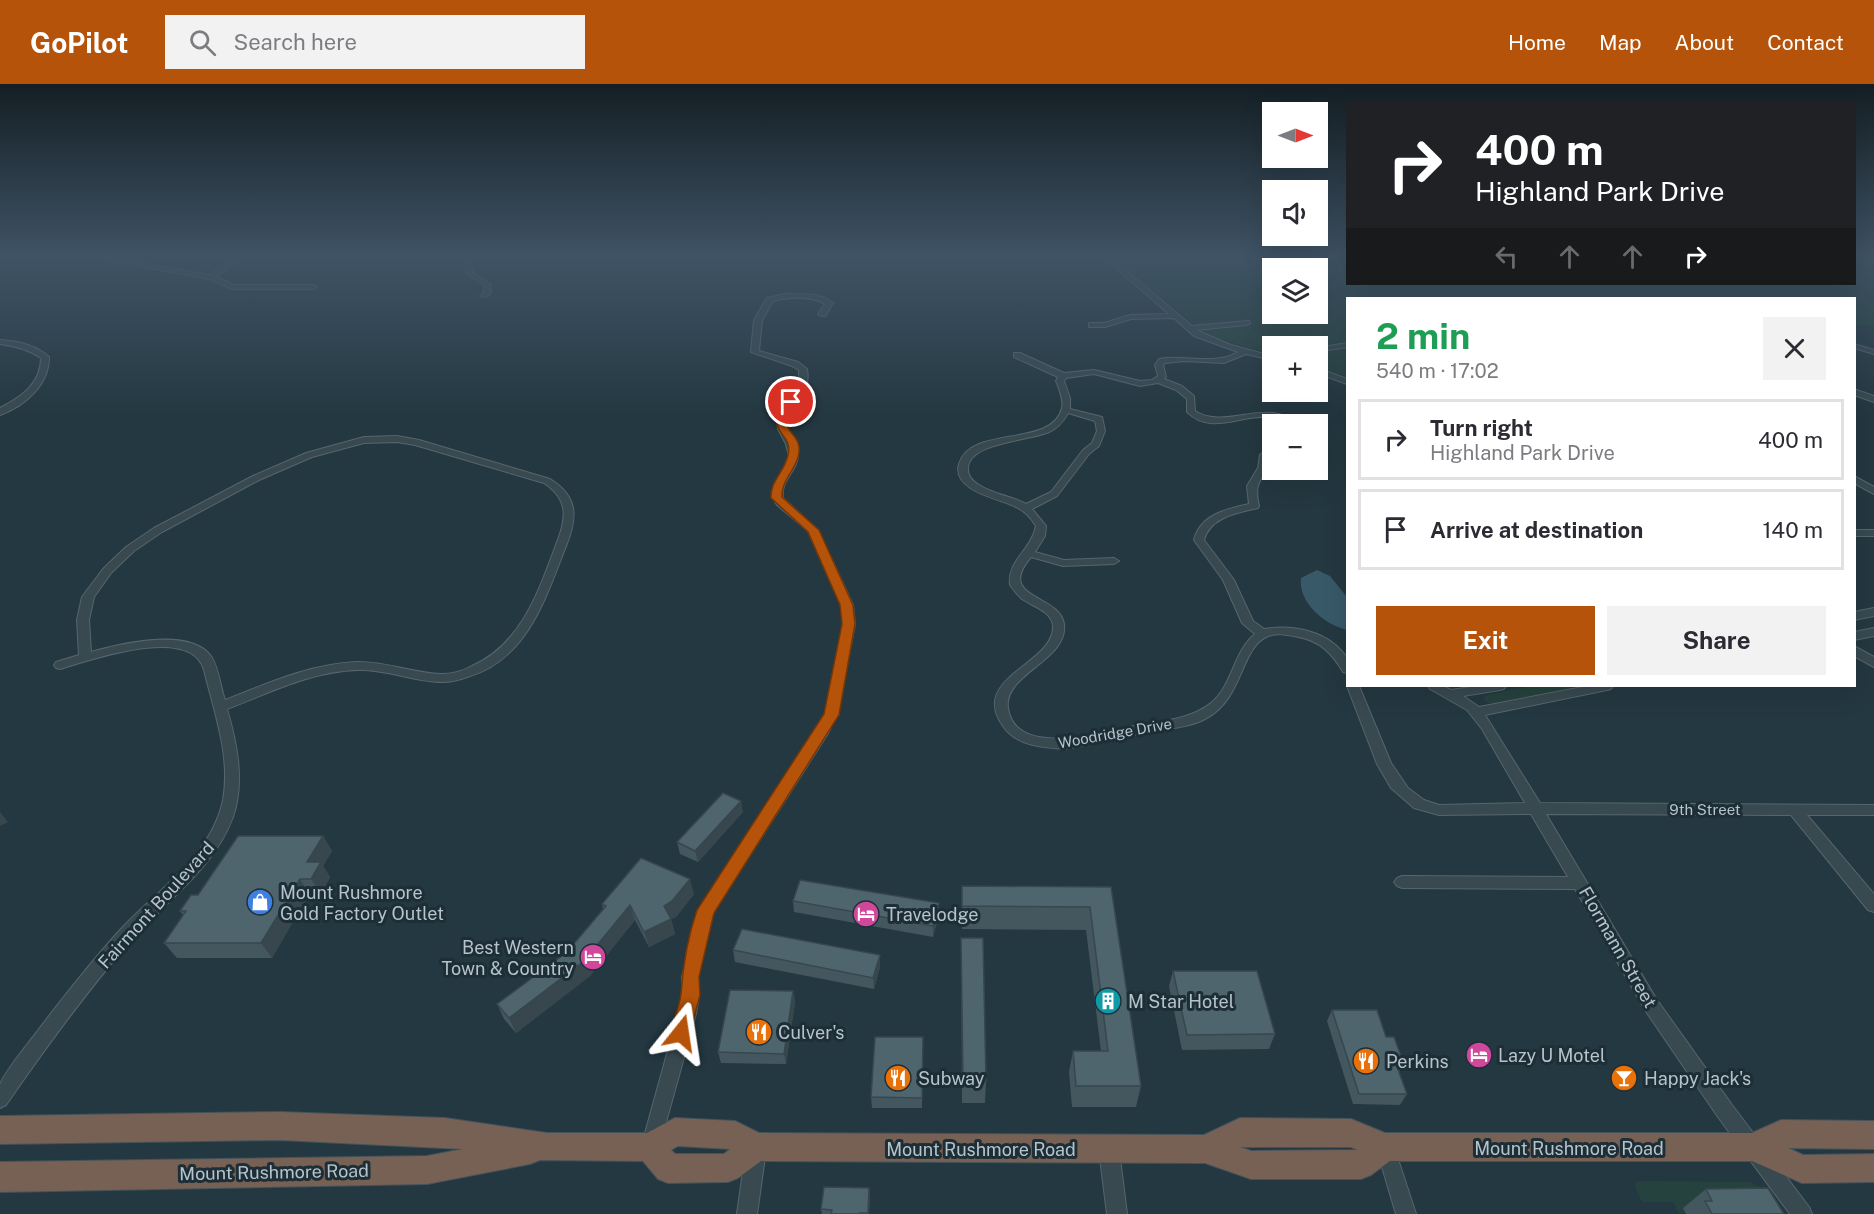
<!DOCTYPE html>
<meta charset="utf-8">
<style>
body{margin:0;font-family:"Public Sans",sans-serif;background:#f2f2f3;color:#2b2b33;height:100vh;display:flex;flex-direction:column;font-size:22px;white-space:nowrap}
*{box-sizing:border-box;margin:0}
p{font-size:20px;color:#7c7c81}
.icon{flex:none;width:33px;height:33px;fill:none;stroke:currentColor;stroke-width:2;stroke-linecap:round;stroke-linejoin:round}
.map{position:relative;flex:1;overflow:hidden}
.drawer{position:absolute;left:1346px;top:213px;width:510px;height:390px;display:flex;flex-direction:column;background:#fff;border-radius:0px;box-shadow:0 6px 24px #0002}
.drawer>*{flex:none}
.hud{position:absolute;left:1346px;top:18px;width:510px;height:183px;border-radius:0px;box-shadow:0 6px 24px #0002;background:#202124;color:#fff;overflow:hidden}
.needle{width:39px;rotate:90deg}
.controls{position:absolute;left:1262px;top:18px;display:grid;gap:12px}
.controls a{display:grid;place-items:center;width:66px;height:66px;border-radius:0px;background:#fff;box-shadow:0 6px 24px #0002;font-size:30px}
.pin{position:absolute;display:grid;place-items:center;width:51px;height:51px;color:#fff;margin:-26px;border:3px solid #fff;border-radius:50%;box-shadow:0 2px 6px #0007}
.me{position:absolute;width:66px;margin:-33px;rotate:15deg;stroke-linejoin:round;filter:drop-shadow(0 0 4px #0008)}
.turn{display:flex;align-items:center;gap:21px;height:126px;padding:0 30px;font-size:27px}
.turn .icon{width:78px;height:78px;stroke-width:2.5}
.turn b{display:block;font-size:42px;line-height:51px}
.lanes{display:flex;align-items:center;height:57px;padding:0 30px;background:#0003;justify-content:center;gap:30px;direction:ltr}
.lanes .off{opacity:.35}
.round{display:grid;place-items:center;flex:none;width:63px;height:63px;border-radius:0px;background:#f2f2f3}
.head{display:flex;align-items:center;justify-content:space-between;height:102px;padding:0 30px}
h1{font-size:36px;font-weight:700;line-height:45px;color:#1e9e55}
.cta{display:flex;gap:12px;margin-top:auto;padding:12px 30px}
.cta a{flex:1;height:69px;border-radius:0px;background:#b45309;color:#fff;font-size:24px;font-weight:700;line-height:69px;text-align:center}
.cta a+a{background:#f2f2f3;color:#2b2b33}
ul{padding:0;list-style:none}
li{display:flex;align-items:center;gap:18px;height:81px;margin:0 12px 9px;padding:0 18px;border:3px solid #e1e1e2;border-radius:0px}
li div{flex:1}
li b{display:block;font-size:22px}
li em{font-style:normal}
header{display:flex;align-items:center;gap:36px;box-sizing:border-box;height:84px;padding:0 30px;background:#b45309;color:#fff}
header strong{font-size:28px}
nav{display:flex;gap:33px;margin-inline-start:auto;font-size:21px}
.search{width:420px;height:54px;background:#f2f2f3;display:flex;align-items:center;gap:15px;box-sizing:border-box;padding:0 21px;border-radius:0px;color:#7c7c81;font-size:22px}
.map>svg:first-child{display:block}
</style>
<header>
<strong>GoPilot</strong>
<div class="search"><svg class="icon" aria-label="search" viewBox="0 0 24 24"><circle cx="10" cy="10" r="6"/><path d="M15 15l6 6"/></svg>Search here</div>
<nav><a>Home</a><a>Map</a><a>About</a><a>Contact</a></nav>
</header>
<div class="map">
<svg width="1874" height="1130" viewBox="0 0 1874 1130">
<rect width="100%" height="100%" fill="#243841"/>
<path fill="#26423e" fill-rule="evenodd" d="M1112 173H1347V200H1854V173H1874V242L1854 241V214H1347V295L1317 285V262H1272V270L1207 251ZM1272 184H1317V230H1272Z
M1530 602H1590L1493 621 1483 615 1487 611Z
M1637 1097 1750 1098 1760 1103 1762 1108 1679 1130 1673 1118H1642L1635 1103Z"/>
<path fill="#375968" d="M1317 486 1330 492 1347 513V546C1325 541 1298 519 1301 494Z"/>
<g fill="none" stroke-linecap="round" stroke-linejoin="round">
<defs>
<path id="minor" d="M90 173H104L210 191 237 173H244L216 193 234 201H314L317 203 314 205H233L209 195Z
M463 173H469L473 189 490 200 491 209 486 213 480 212 484 208V201L467 190Z
M1103 173H1110L1192 242 1249 237 1250 239 1246 241 1196 246 1231 261 1272 272V276L1246 270 1224 279 1184 277 1165 279 1163 281 1166 293 1164 295 1182 302 1194 312 1195 327C1227 347 1267 312 1297 340 1287 341 1281 335 1270 333 1241 330 1212 352 1187 328V315L1176 306 1158 299 1140 302 1094 290 1066 294 1064 297 1070 314V325L1102 333 1105 347 1099 362 1089 370 1057 412 1032 425 1046 442 1045 452 1035 468 1064 476 1114 474 1119 477 1114 480 1063 482 1031 473C995 515 1060 510 1064 540 1069 576 1003 590 1008 624 1015 675 1103 648 1134 642 1160 637 1190 636 1211 619 1233 601 1233 568 1255 550L1242 539 1223 496 1194 456C1200 431 1226 425 1249 420L1247 402 1258 384 1260 371 1272 361C1272 370 1266 375 1268 385 1257 398 1255 406 1259 422L1258 424C1237 429 1210 433 1204 456L1234 496 1253 537 1264 545C1293 540 1329 547 1347 574V589L1343 588C1332 569 1320 557 1298 553 1288 551 1276 548 1266 553 1240 566 1243 616 1205 635 1190 643 1172 644 1156 647 1126 652 1096 659 1066 665 1044 664 1016 662 1003 642 968 593 1056 580 1053 541 1051 527 1032 522 1022 515 1017 511 1014 506 1010 501 1007 476 1031 467 1036 442 1031 434 1025 427 1016 423 1001 415 951 407 959 380 971 340 1052 365 1062 324 1064 315 1059 305 1056 297L1058 293 1014 273V269H1020L1064 289 1094 286 1140 297 1152 296 1158 292 1155 281 1159 275C1185 270 1214 282 1238 268L1194 252 1174 234 1131 235 1105 243H1089V239H1104L1130 231 1169 230ZM1068 329 1095 337 1097 347 1092 359 1083 366 1051 408 1026 420C1011 412 993 410 979 401 972 397 967 391 968 383 971 358 1029 357 1049 348 1058 344 1063 338 1068 329Z
M785 210C802 210 819 208 833 219L825 232H822L818 230 825 220C809 211 790 213 773 217L762 236 759 267 798 278 807 285C812 316 788 312 785 334 784 348 797 357 798 370 798 387 780 396 783 414L818 446 853 521 855 540 841 613 837 631 827 651 713 829 698 893 699 911 696 930 660 1060 658 1067 651 1069 644 1067 642 1060 678 930 683 911 682 893 698 827 825 631 843 540 841 521 808 447 777 421 773 414V403L785 383 789 372 786 360 778 345 777 334 784 320 799 302V286L792 282 751 268 754 236 767 214Z
M0 256C18 257 36 261 49 273 49 301 25 322 0 331V324C21 313 41 300 41 274 28 265 15 262 0 260Z
M1347 259V263L1317 268V264Z
M1854 260 1874 266V270L1854 264Z
M1317 284 1347 295V300L1317 289Z
M1854 305 1874 312V318L1854 311Z
M397 352 419 356 550 395C578 412 578 433 566 462 546 513 528 574 470 592 462 595 452 598 443 598 414 598 387 585 358 586 312 587 269 609 227 625 237 659 245 698 233 733 213 787 163 819 127 861 83 912 44 966 6 1021L0 1024C0 1017 0 1008 0 1001 2 991 31 956 39 945 65 911 91 878 120 846 157 806 211 773 223 716 231 672 214 628 204 586 191 540 91 576 60 585L56 584 54 581 56 578 79 571 77 536 82 513 103 485 126 463 154 444 253 392 306 369 364 353ZM397 358 415 361 544 399C568 415 567 433 557 458 539 506 522 560 472 582 463 587 452 590 441 590 412 589 385 577 356 578 310 580 266 600 225 616 220 602 219 584 211 572 189 543 120 560 91 568L89 536 94 513 111 489 134 467 162 448 259 396 312 373 364 359Z
M1854 392 1874 403V410L1854 399Z
M1854 446H1874V452H1854Z
M1874 524V532L1854 536V528Z
M1874 544V552L1854 556V548Z
M1854 562 1874 573V583L1854 572Z
M1347 602H1359L1391 679 1408 704 1424 716 1439 721 1525 719 1482 645 1467 626 1430 605 1428 602H1443L1451 606 1477 602H1506L1504 605 1500 606 1463 612 1479 623 1588 602H1613L1611 605 1607 606 1485 631 1540 719 1874 721V731H1807L1874 810V828L1868 826 1791 731 1546 730 1657 916 1732 1021 1809 1123 1812 1130H1790L1718 1033 1645 926 1575 805 1402 804 1397 802 1394 798 1397 794 1402 792 1568 793 1531 730 1439 731 1414 724 1391 704 1377 680Z
M1385 1054 1392 1056 1394 1063 1416 1130H1396L1376 1063 1378 1056Z
M756 1056 763 1059 766 1066 757 1130H737L746 1066 749 1059Z
M1109 1056 1116 1059 1119 1066 1127 1130H1107L1099 1066 1102 1059Z"/>
<path id="highway" d="M280 1028 445 1034 547 1049H647L675 1034 735 1037 759 1049 1204 1051 1240 1034 1351 1035 1385 1049H1752L1781 1036 1874 1037V1065L1788 1064 1803 1071 1874 1070V1098L1802 1099 1752 1077H1390L1371 1091 1361 1095H1251L1205 1079 761 1077 738 1094 728 1098 668 1099 658 1095 643 1077 540 1076 530 1080 427 1100 0 1108V1078L427 1072 463 1065 280 1056 0 1060V1032ZM678 1062 730 1065 724 1070H675L671 1066ZM1240 1063H1351L1358 1066 1251 1067Z"/>
</defs>
<use href="#minor" stroke="#56666e" stroke-width="2"/>
<use href="#highway" stroke="#43535b" stroke-width="2"/>
<use href="#minor" fill="#384950" fill-rule="evenodd"/>
<use href="#highway" fill="#776155" fill-rule="evenodd"/>
</g>
<path fill="#44575f" d="M743 728 698 778 680 770 677 758Z
M323 752 332 767 323 782 330 793 321 810H309L272 874H177L164 859 183 831 180 827Z
M962 802 1111 803 1141 1002 1136 1023H1072L1069 988 1073 967H1101L1086 846 962 845Z
M694 810 676 833 671 835 675 850 649 863 635 836 590 892 516 949 504 935 497 920 567 868 603 825 602 820Z
M793 817 939 819V831L933 853 794 828Z
M961 854 986 998 985 1019H962Z
M733 866 880 871V883L874 905 735 878Z
M1173 887 1275 950 1269 965 1182 966 1169 902Z
M793 907 795 918 786 980 721 979 718 968Z
M1332 926 1386 953 1404 980 1399 988 1407 1010 1400 1021 1353 1020 1327 937Z
M923 953 922 1024H872L871 1013Z
M869 1104 870 1111 869 1130H822L821 1125Z
M1706 1105 1784 1130H1686L1683 1124Z"/>
<path fill="#37474d" d="M741 717 743 728 698 778 695 767Z
M0 728 8 738 0 742Z
M323 752 332 767 323 782 330 793 321 810 311 795 307 778Z
M300 795 309 810 272 874 261 859Z
M690 795 694 810 676 833 671 835 675 850 649 863 644 848 664 822Z
M939 819V831L933 853V842Z
M630 821 635 836 590 892 516 949 509 934Z
M880 871V883L874 905 873 894Z
M793 907 795 918 786 980 784 970Z
M869 1104 870 1111 869 1130H868Z"/>
<path fill="#4f656e" stroke="#37474d" stroke-width="1.5" d="M723 709 741 717 695 767 677 758Z
M238 752H323L307 778H321L311 795H300L261 859H164L186 827H180L191 811H198Z
M641 774 690 795 672 817 664 822 671 835 644 848 630 821 584 877 509 934 497 920 567 868 606 822 602 820Z
M800 796 939 819 933 842 793 817Z
M962 802 1111 803 1141 1002H1076L1073 967H1108L1090 823 962 822Z
M742 845 880 871 873 894 733 866Z
M961 854H983L986 998 963 997Z
M1173 887H1257L1275 950 1187 951Z
M730 906 793 907 784 970 718 968Z
M1332 926H1377L1386 953H1394L1404 980H1396L1407 1010H1359Z
M875 953H923L922 1014 871 1013Z
M824 1103 869 1104 868 1129H860V1130H831L832 1126 821 1125Z
M1768 1104 1784 1130H1712L1705 1117H1712L1706 1105Z"/>
<linearGradient id="sky" x2="0" y2="1"><stop stop-color="#141f24"/><stop offset="0.52" stop-color="#3f5365"/><stop offset="1" stop-color="#3f5365" stop-opacity="0"/></linearGradient>
<rect width="1874" height="331" fill="url(#sky)"/>
<path fill="#b45309" stroke="#753606" stroke-width="1.5" d="M788 316 796 318C772 350 802 345 799 369 797 385 781 396 782 413L819 446 853 521 855 540 839 631 714 829 699 893 700 911 688 955 681 958 674 955C668 941 680 924 681 910 683 880 687 855 697 826L824 630 842 540 840 521 808 448 771 414C770 397 785 387 788 371 794 346 760 350 788 316Z"/>
<defs>
<symbol id="shop-disc" viewBox="-11 -11 22 22"><circle r="9.5" fill="#3f7fe0" stroke="#1d2e36"/><path d="M-5-2.5h2.3a2.7 3.5 0 0 1 5.4 0H5L5.5 6h-11ZM-1.5-2.5h3a1.5 2.3 0 0 0-3 0Z" fill="#fff"/></symbol>
<symbol id="hotel-disc" viewBox="-11 -11 22 22"><circle r="9.5" fill="#d1479c" stroke="#1d2e36"/><path d="M-6-4.5h1.5V1H6V5H4.5V3h-9V5H-6ZM-4 0a1.8 1.8 0 1 1 3.6 0ZM.5 0V-2.5h3Q6-2.5 6 0Z" fill="#fff"/></symbol>
<symbol id="building-disc" viewBox="-11 -11 22 22"><circle r="9.5" fill="#0f9aa8" stroke="#1d2e36"/><path d="M-4-6H4V6H1V3H-1V6H-4ZM-2.5-4.3h1.7v1.8h-1.7ZM.8-4.3h1.7v1.8H.8ZM-2.5-1h1.7V.8h-1.7ZM.8-1h1.7V.8H.8Z" fill="#fff"/></symbol>
<symbol id="restaurant-disc" viewBox="-11 -11 22 22"><circle r="9.5" fill="#e8710a" stroke="#1d2e36"/><path d="M-5-6h1v4h1v-4h1v4h1v-4h1v5L-1.5 .5V6h-2V.5L-5-1ZM5-6V6H3V1.5H1.5Q1.5-4 5-6Z" fill="#fff"/></symbol>
<symbol id="bar-disc" viewBox="-11 -11 22 22"><circle r="9.5" fill="#e8710a" stroke="#1d2e36"/><path d="M-6-5H6L.8 .8V4.5H3.5V6h-7V4.5H-.8V.8Z" fill="#fff"/></symbol>
</defs>
<g fill-rule="evenodd">
<use href="#shop-disc" x="245" y="803" width="30" height="30"/>
<use href="#hotel-disc" x="851" y="815" width="30" height="30"/>
<use href="#hotel-disc" x="578" y="858" width="30" height="30"/>
<use href="#building-disc" x="1093" y="902" width="30" height="30"/>
<use href="#restaurant-disc" x="744" y="933" width="30" height="30"/>
<use href="#hotel-disc" x="1464" y="956" width="30" height="30"/>
<use href="#restaurant-disc" x="1351" y="962" width="30" height="30"/>
<use href="#restaurant-disc" x="883" y="979" width="30" height="30"/>
<use href="#bar-disc" x="1609" y="979" width="30" height="30"/>
</g>
<g text-anchor="middle" dominant-baseline="central" stroke-width="6" stroke-linejoin="round" paint-order="stroke">
<g font-size="15" fill="#b5c3cb" stroke="#1d2e36">
<text transform="translate(1115 649) rotate(-10)">Woodridge Drive</text>
<text x="1705" y="725">9th Street</text>
</g>
<g font-size="18" fill="#b5c3cb" stroke="#1d2e36" text-anchor="start">
<text x="280" y="808">Mount Rushmore<tspan x="280" dy="21">Gold Factory Outlet</tspan></text>
<text x="886" y="830">Travelodge</text>
<text x="574" y="863" text-anchor="end">Best Western<tspan x="574" dy="21">Town &amp; Country</tspan></text>
<text x="1128" y="917">M Star Hotel</text>
<text x="778" y="948">Culver's</text>
<text x="1498" y="971">Lazy U Motel</text>
<text x="1386" y="977">Perkins</text>
<text x="918" y="994">Subway</text>
<text x="1644" y="994">Happy Jack's</text>
</g>
<g font-size="18" fill="#b5c3cb" stroke="#1d2e36">
<text transform="translate(156 821) rotate(-48)">Fairmont Boulevard</text>
<text transform="translate(1618 863) rotate(60)">Flormann Street</text>
<text x="1569" y="1064">Mount Rushmore Road</text>
<text x="981" y="1065">Mount Rushmore Road</text>
<text transform="translate(274 1088) rotate(-1)">Mount Rushmore Road</text>
</g>
</g>
</svg>
<div class="controls">
<a><svg class="needle" viewBox="-14 -14 28 28"><path d="M0-13l5 13h-10z" fill="#e53935"/><path d="M0 13l5-13h-10z" fill="#7c7c81"/></svg></a>
<a><svg class="icon" aria-label="sound" viewBox="0 0 24 24"><path d="M4 9h4l5-4v14l-5-4H4zM17 9q2 3 0 6"/></svg></a>
<a><svg class="icon" aria-label="layers" viewBox="0 0 24 24"><path d="M12 4l9 5-9 5-9-5zM3 14l9 5 9-5"/></svg></a>
<a>+</a>
<a>−</a>
</div>
<div class="pin" style="left:791px;top:318px;background:#d93025"><svg class="icon" aria-label="arrive" viewBox="0 0 24 24"><path d="M6 21V4h12l-3 4 3 4H6"/></svg></div>
<svg class="me" style="left:681px;top:949px" viewBox="-20 -20 40 40"><path d="M0-17L14 15 0 8-14 15z" fill="#b45309" stroke="#fff" stroke-width="4"/></svg>
<div class="hud">
<div class="turn"><svg class="icon" aria-label="right" viewBox="0 0 24 24"><path d="M7 20v-9h11M14 6l5 5-5 5"/></svg><div><b>400 m</b>Highland Park Drive</div></div>
<div class="lanes"><svg class="icon off" aria-label="left" viewBox="0 0 24 24"><path d="M17 20v-9H6M10 6l-5 5 5 5"/></svg><svg class="icon off" aria-label="ahead" viewBox="0 0 24 24"><path d="M12 20V5M6 11l6-6 6 6"/></svg><svg class="icon off" aria-label="ahead" viewBox="0 0 24 24"><path d="M12 20V5M6 11l6-6 6 6"/></svg><svg class="icon" aria-label="right" viewBox="0 0 24 24"><path d="M7 20v-9h11M14 6l5 5-5 5"/></svg></div>
</div>
<section class="drawer">
<div class="head"><div><h1>2 min</h1><p>540 m · 17:02</p></div><a class="round"><svg class="icon" aria-label="close" viewBox="0 0 24 24"><path d="M6 6l12 12M18 6L6 18"/></svg></a></div>
<ul>
<li><svg class="icon" aria-label="right" viewBox="0 0 24 24"><path d="M7 20v-9h11M14 6l5 5-5 5"/></svg><div><b>Turn right</b><p>Highland Park Drive</p></div><em>400 m</em></li>
<li><svg class="icon" aria-label="arrive" viewBox="0 0 24 24"><path d="M6 21V4h12l-3 4 3 4H6"/></svg><div><b>Arrive at destination</b></div><em>140 m</em></li>
</ul>
<div class="cta"><a>Exit</a><a>Share</a></div>
</section>
</div>
